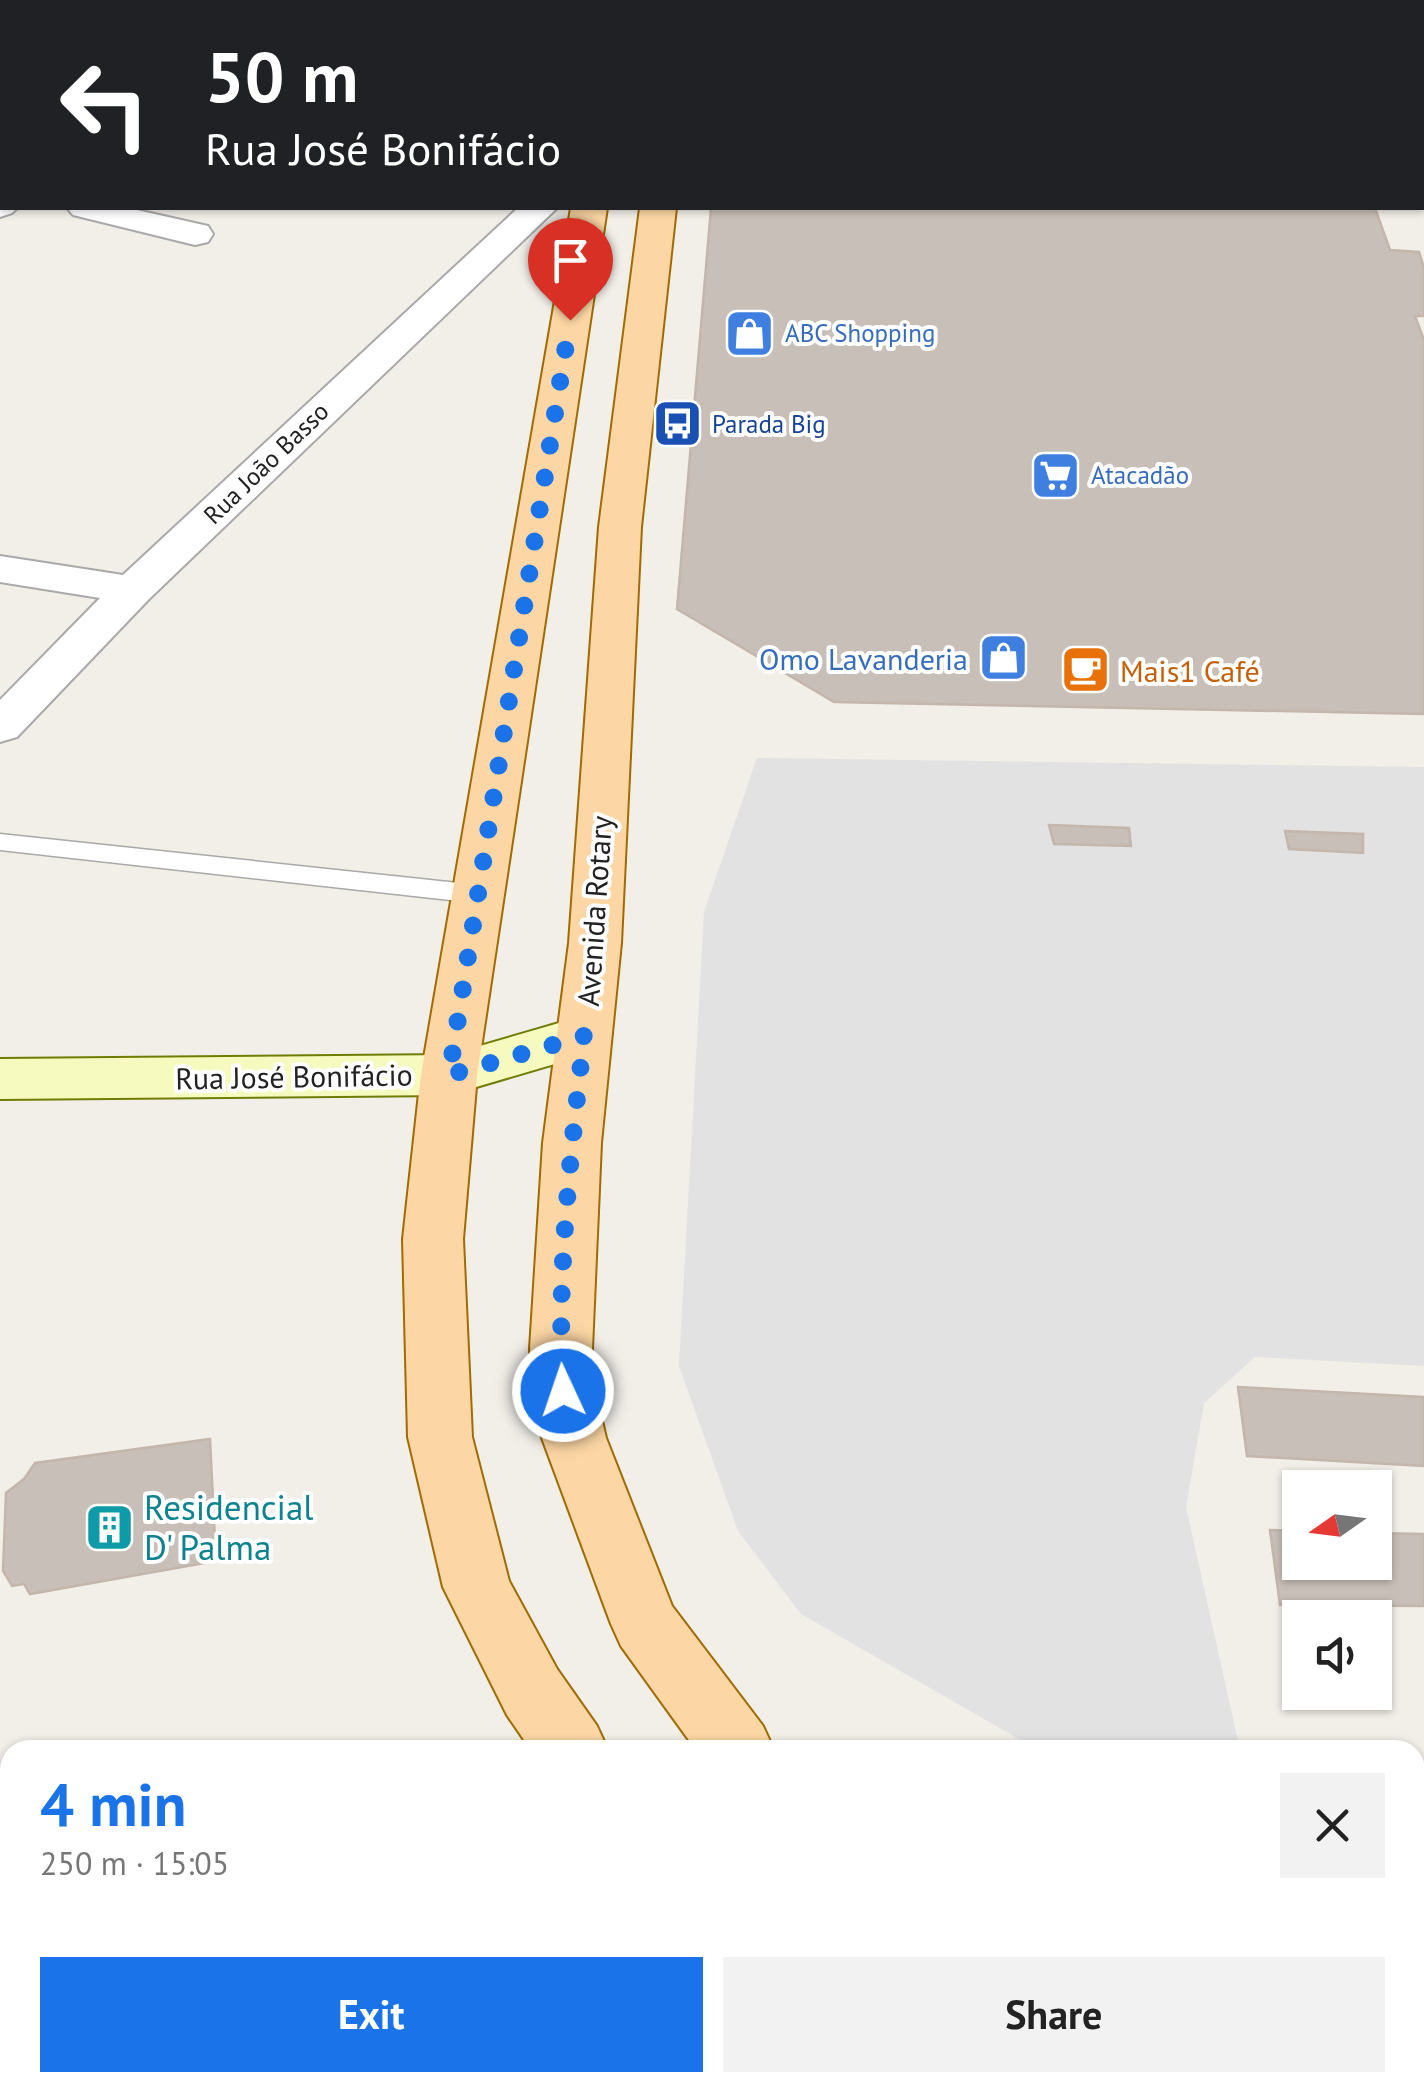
<!DOCTYPE html>
<meta charset="utf-8">
<style>
body{margin:0;font-family:"PT Sans",sans-serif;background:#f2f2f2;color:#222;height:100vh;display:flex;flex-direction:column;font-size:38px;white-space:nowrap}
*{box-sizing:border-box;margin:0}
p{font-size:32px;color:#767676}
.icon{flex:none;width:55px;height:55px;fill:none;stroke:currentColor;stroke-width:2;stroke-linecap:round;stroke-linejoin:round}
.map{position:relative;flex:1;overflow:hidden}
.sheet{position:absolute;left:0px;top:1740px;width:1425px;height:352px;display:flex;flex-direction:column;background:#fff;border-radius:30px 30px 0 0;box-shadow:0 2px 8px #0004}
.sheet>*{flex:none}
.hud{position:absolute;left:0px;top:0px;width:1425px;height:210px;box-shadow:0 2px 8px #0004;background:#202124;color:#fff;overflow:hidden}
.needle{width:65px;rotate:256deg}
.controls{position:absolute;left:1282px;top:1470px;display:grid;gap:20px}
.controls a{display:grid;place-items:center;width:110px;height:110px;border-radius:0px;background:#fff;box-shadow:0 2px 8px #0004;font-size:50px}
.pin{position:absolute;display:grid;place-items:center;width:85px;height:85px;color:#fff;margin:-102px -42px;border-radius:50% 50% 50% 0;rotate:-45deg;box-shadow:0 0 10px #0007}
.pin .icon{rotate:45deg}
.me{position:absolute;width:110px;margin:-55px;rotate:357deg;stroke-linejoin:round;filter:drop-shadow(0 0 8px #0008)}
.turn{display:flex;align-items:center;gap:35px;height:210px;padding:0 40px;font-size:45px}
.turn .icon{width:130px;height:130px;stroke-width:2.5}
.turn b{display:block;font-size:70px;line-height:85px}
.round{display:grid;place-items:center;flex:none;width:105px;height:105px;border-radius:0px;background:#f2f2f2}
.overview{display:flex;align-items:center;justify-content:space-between;height:170px;padding:0 40px}
h1{font-size:60px;font-weight:800;line-height:75px;color:#1a73e8}
.primary-button{display:flex;gap:20px;margin-top:auto;padding:20px 40px}
.primary-button a{flex:1;height:115px;border-radius:0px;background:#1a73e8;color:#fff;font-size:40px;font-weight:800;line-height:115px;text-align:center}
.primary-button a+a{background:#f2f2f2;color:#222}
.map>svg:first-child{display:block}
</style>
<div class="map">
<svg width="1424" height="2092" viewBox="0 0 1424 2092">
<rect width="100%" height="100%" fill="#f2efe9"/>
<path fill="#e2e2e2" d="M757 758 1424 767V1366L1255 1357 1204 1403 1186 1507 1240 1750H1038L801 1614 738 1531 679 1366 704 912Z"/>
<path fill="#c7bfb8" stroke="#c4b6ab" stroke-width="2.5" d="M711 208H1375L1390 250 1419 252 1424 268V316H1415L1424 340V714L834 702 677 609Z
M1049 825 1129 828 1131 846 1054 844Z
M1285 831 1363 834V853L1289 849Z
M1238 1387 1424 1397V1466L1247 1456Z
M210 1439 216 1561 30 1594 24 1584 12 1586 3 1571 6 1493 24 1479 35 1463Z
M1270 1530 1300 1531V1562H1375V1533L1424 1534V1606L1280 1605Z
M10 1867V2082H196L197 2092H0V1869Z
M378 2082H492L494 2092H380Z"/>
<g fill="none" stroke-linecap="round" stroke-linejoin="round">
<defs>
<path id="lane" d="M0 834 477 885 490 894 477 903 0 850Z"/>
<path id="street" d="M369 0H411L412 2H371Z
M0 53H2V72H0Z
M2 94V114L0 115V95Z
M0 194 2 208H17L12 213 0 217Z
M67 208H128L208 226 213 234 208 242 195 245 73 215Z
M518 208H557L149 599 17 737 0 742V700L100 598 0 582V556L123 575Z"/>
<path id="secondary" d="M583 1016 602 1022 610 1036 602 1050 449 1095 0 1099V1059L449 1055Z"/>
<path id="primary" d="M648 0H678V2H648Z
M571 208H607L477 1075 463 1239 472 1437 509 1581 557 1669 597 1726 608 1750H531L507 1715 443 1587 408 1437 403 1239 421 1075Z
M640 208H676L641 527 621 943 601 1143 592 1349 595 1391 606 1438 672 1606 763 1726 774 1750H696L621 1646 611 1624 542 1438 531 1391 530 1349 543 1143 569 943 599 527Z
M1424 1943V2021L1415 2022V1944Z
M710 2082H790L787 2092H707Z
M998 2082H1094L1098 2092H1002Z"/>
</defs>
<use href="#lane" stroke="#a9a9a9" stroke-width="3"/>
<use href="#street" stroke="#a9a9a9" stroke-width="4"/>
<use href="#secondary" stroke="#707d05" stroke-width="4"/>
<use href="#primary" stroke="#a06b00" stroke-width="4"/>
<path stroke="#fa8072" stroke-width="8" stroke-dasharray="6 6" stroke-linecap="butt" d="M1381 2082 1403 2092"/>
<use href="#lane" fill="#fff" fill-rule="evenodd"/>
<use href="#street" fill="#fff" fill-rule="evenodd"/>
<use href="#secondary" fill="#f7fabf" fill-rule="evenodd"/>
<use href="#primary" fill="#fcd6a4" fill-rule="evenodd"/>
</g>
<g fill="none" stroke-linecap="round" stroke-linejoin="round">
<path stroke="#1a73e8" stroke-width="18" stroke-dasharray="0 32.4" d="M563 1391C556 1274 571 1153 584 1036L449 1075 570 320"/>
</g>
<defs>
<symbol id="shop-square" viewBox="-11 -11 22 22"><rect x="-9" y="-9" width="18" height="18" rx="4" fill="#3f7fe0" stroke="#fff"/><path d="M-5-2.5h2.3a2.7 3.5 0 0 1 5.4 0H5L5.5 6h-11ZM-1.5-2.5h3a1.5 2.3 0 0 0-3 0Z" fill="#fff"/></symbol>
<symbol id="bus-square" viewBox="-11 -11 22 22"><rect x="-9" y="-9" width="18" height="18" rx="4" fill="#1a4fb4" stroke="#fff"/><path d="M-5-6H5V4H4V6H2V4H-2V6H-4V4H-5ZM-3.5-4V0h7V-4ZM-3.5 1.2v1.5H-2V1.2ZM2 1.2v1.5H3.5V1.2Z" fill="#fff"/></symbol>
<symbol id="supermarket-square" viewBox="-11 -11 22 22"><rect x="-9" y="-9" width="18" height="18" rx="4" fill="#3f7fe0" stroke="#fff"/><path d="M-6-5.5h2.5l.6 2H6L4.5 2H-2.5L-4.4-4H-6ZM-1.5 3.2a1.3 1.3 0 1 0 .1 0ZM3 3.2a1.3 1.3 0 1 0 .1 0Z" fill="#fff"/></symbol>
<symbol id="cafe-square" viewBox="-11 -11 22 22"><rect x="-9" y="-9" width="18" height="18" rx="4" fill="#e8710a" stroke="#fff"/><path d="M-5.5-4.5H6V0H3Q3 3.5 0 3.5H-2.5Q-5.5 3.5-5.5 0ZM3-3.2v2h1.7v-2ZM-6 4.5H4V6H-6Z" fill="#fff"/></symbol>
<symbol id="building-square" viewBox="-11 -11 22 22"><rect x="-9" y="-9" width="18" height="18" rx="4" fill="#0f9aa8" stroke="#fff"/><path d="M-4-6H4V6H1V3H-1V6H-4ZM-2.5-4.3h1.7v1.8h-1.7ZM.8-4.3h1.7v1.8H.8ZM-2.5-1h1.7V.8h-1.7ZM.8-1h1.7V.8H.8Z" fill="#fff"/></symbol>
</defs>
<g fill-rule="evenodd">
<use href="#shop-square" x="722" y="306" width="55" height="55"/>
<use href="#bus-square" x="650" y="396" width="55" height="55"/>
<use href="#supermarket-square" x="1028" y="448" width="55" height="55"/>
<use href="#shop-square" x="976" y="630" width="55" height="55"/>
<use href="#cafe-square" x="1058" y="642" width="55" height="55"/>
<use href="#building-square" x="82" y="1500" width="55" height="55"/>
</g>
<g text-anchor="middle" dominant-baseline="central" stroke-width="8" stroke-linejoin="round" paint-order="stroke">
<g font-size="25" fill="#366cbe" stroke="#fff" text-anchor="start">
<text x="785" y="333">ABC Shopping</text>
<text x="1091" y="475">Atacadão</text>
</g>
<g font-size="25" fill="#164399" stroke="#fff" text-anchor="start">
<text x="712" y="424">Parada Big</text>
</g>
<g font-size="25" fill="#222" stroke="#fff">
<text transform="translate(266 463) rotate(-44)">Rua João Basso</text>
</g>
<g font-size="30" fill="#366cbe" stroke="#fff" text-anchor="end">
<text x="968" y="658">Omo Lavanderia</text>
</g>
<g font-size="30" fill="#c56008" stroke="#fff" text-anchor="start">
<text x="1120" y="670">Mais1 Café</text>
</g>
<g font-size="30" fill="#222" stroke="#fff">
<text transform="translate(594 911) rotate(-86)">Avenida Rotary</text>
<text transform="translate(294 1076) rotate(-1)">Rua José Bonifácio</text>
</g>
<g font-size="35" fill="#0d838f" stroke="#fff" text-anchor="start">
<text x="144" y="1507">Residencial<tspan x="144" dy="40">D' Palma</tspan></text>
</g>
</g>
</svg>
<div class="controls">
<a><svg class="needle" viewBox="-14 -14 28 28"><path d="M0-13l5 13h-10z" fill="#e53935"/><path d="M0 13l5-13h-10z" fill="#767676"/></svg></a>
<a><svg class="icon" aria-label="sound" viewBox="0 0 24 24"><path d="M4 9h4l5-4v14l-5-4H4zM17 9q2 3 0 6"/></svg></a>
</div>
<div class="pin" style="left:570px;top:320px;background:#d93025"><svg class="icon" aria-label="arrive" viewBox="0 0 24 24"><path d="M6 21V4h12l-3 4 3 4H6"/></svg></div>
<svg class="me" style="left:563px;top:1391px" viewBox="-20 -20 40 40"><circle r="17" fill="#1a73e8" stroke="#fff" stroke-width="3"/><path d="M0-11L8 9 0 5-8 9z" fill="#fff"/></svg>
<div class="hud">
<div class="turn"><svg class="icon" aria-label="left" viewBox="0 0 24 24"><path d="M17 20v-9H6M10 6l-5 5 5 5"/></svg><div><b>50 m</b>Rua José Bonifácio</div></div>
</div>
<section class="sheet">
<div class="overview"><div><h1>4 min</h1><p>250 m · 15:05</p></div><a class="round"><svg class="icon" aria-label="close" viewBox="0 0 24 24"><path d="M6 6l12 12M18 6L6 18"/></svg></a></div>
<div class="primary-button"><a>Exit</a><a>Share</a></div>
</section>
</div>
